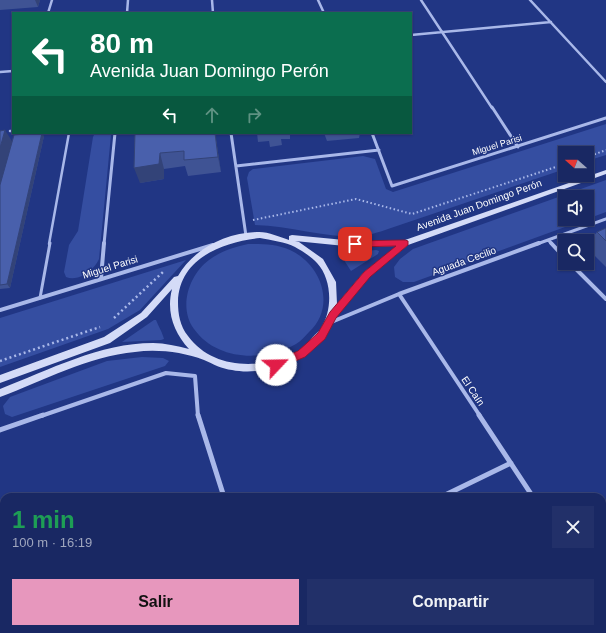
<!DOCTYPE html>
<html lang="es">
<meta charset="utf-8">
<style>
body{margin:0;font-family:Arial,sans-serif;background:#223069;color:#f1f3f6;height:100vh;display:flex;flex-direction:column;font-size:15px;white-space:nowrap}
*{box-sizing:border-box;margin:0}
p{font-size:13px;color:#9fa6be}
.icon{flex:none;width:22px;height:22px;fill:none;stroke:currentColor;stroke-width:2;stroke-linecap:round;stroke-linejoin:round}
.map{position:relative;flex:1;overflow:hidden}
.panel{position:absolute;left:0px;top:493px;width:606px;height:140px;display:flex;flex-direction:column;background:#192863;border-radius:12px 12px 0 0;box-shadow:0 1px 3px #0004,0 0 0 1px #374478}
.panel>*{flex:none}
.guide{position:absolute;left:12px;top:12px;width:400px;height:122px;border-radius:0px;box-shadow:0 1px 3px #0004,0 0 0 1px #374478;background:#0b6e4f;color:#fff;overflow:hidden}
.needle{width:26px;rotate:291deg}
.controls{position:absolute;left:558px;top:146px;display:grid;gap:8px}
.controls a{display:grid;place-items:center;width:36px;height:36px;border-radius:0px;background:#192863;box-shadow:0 1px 3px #0004,0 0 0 1px #374478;font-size:20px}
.pin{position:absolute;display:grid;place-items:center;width:34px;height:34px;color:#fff;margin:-17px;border-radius:8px;box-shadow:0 2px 6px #0006}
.me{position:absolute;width:44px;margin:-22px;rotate:66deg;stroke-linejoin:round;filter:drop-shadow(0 0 3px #0008)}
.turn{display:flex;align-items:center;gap:14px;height:84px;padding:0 12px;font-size:18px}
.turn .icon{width:52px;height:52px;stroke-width:2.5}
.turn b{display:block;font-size:28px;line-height:34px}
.lanes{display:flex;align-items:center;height:38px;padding:0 12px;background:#0003;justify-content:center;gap:20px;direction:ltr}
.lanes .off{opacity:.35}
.round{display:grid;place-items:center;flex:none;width:42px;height:42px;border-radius:0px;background:#223069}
.headline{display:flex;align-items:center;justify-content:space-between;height:68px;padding:0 12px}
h1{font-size:24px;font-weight:800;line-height:30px;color:#1e9e55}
.button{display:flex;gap:8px;margin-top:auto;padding:8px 12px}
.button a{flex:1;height:46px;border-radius:0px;background:#e797bd;color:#111;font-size:16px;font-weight:800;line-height:46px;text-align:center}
.button a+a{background:#223069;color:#f1f3f6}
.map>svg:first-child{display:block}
</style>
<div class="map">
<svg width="606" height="633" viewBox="0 0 606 633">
<rect width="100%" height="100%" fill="#213684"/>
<path fill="#354ea1" d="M606 124V155L587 161V153H565V169L388 229C379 232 367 236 358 237 323 237 290 226 255 225L247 178 249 172 253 169 363 156 375 159 386 189 393 192Z
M95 133H110L111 135 99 259C94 270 79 282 66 277L64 272 69 245 78 231 93 137Z
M606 180V212L587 219V197H565V219H587L414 282H403L395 277 394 267 400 259 413 249Z
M248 244C262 244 277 244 290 250 321 264 337 306 309 332 305 336 301 341 296 344 264 362 217 361 194 329 178 307 189 275 209 260 221 251 235 247 248 244Z
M376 250 379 251 378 254 351 271 342 257 346 253Z
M186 260 140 310 108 329 0 367V318Z
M154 320H156C158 325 163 334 164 339L161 340 122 342Z
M142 357 163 358 169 361 165 366 12 417 5 414 3 406 10 397 107 361Z"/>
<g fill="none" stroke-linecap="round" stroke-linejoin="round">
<path stroke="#a9b8e9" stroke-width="2" stroke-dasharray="1.5 2.5" stroke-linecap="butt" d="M587 157 606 150
M253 220 356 199 412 214 565 164"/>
<path stroke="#a9b8e9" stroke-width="2.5" stroke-dasharray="2 3" stroke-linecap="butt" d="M114 318 163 272
M0 361 100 327"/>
<path stroke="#a9b8e9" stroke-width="2.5" d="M10 131H13
M49 244 69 133"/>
<path stroke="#a9b8e9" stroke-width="3" d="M40 298 50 243"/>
<path stroke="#a9b8e9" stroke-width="2.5" d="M212 0 213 13
M318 0 324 13
M421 0 492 108
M530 0 606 82
M48 13 52 0
M127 13 128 0
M411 35 551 22
M0 72 13 71"/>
<path stroke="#a9b8e9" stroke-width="3" d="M492 107 518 147
M231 133 246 236
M372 133 392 186 606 118
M236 166 379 150
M548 240 552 244
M104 244 115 133
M537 244 606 219"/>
<path stroke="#a9b8e9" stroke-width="4" d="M551 243 565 258
M570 263 606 299
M101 278 104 243
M399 294 480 416
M0 310 213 245
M329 323 399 294 539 243
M41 416 166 373 195 376 198 416"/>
<path stroke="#a9b8e9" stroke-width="5" d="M198 415 224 497
M479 415 533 497
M0 430 43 415
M441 497 511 463
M0 529 4 582
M602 602 606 608
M602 617 606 615
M8 629V633
M267 629 269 633
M577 633 584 629"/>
<path fill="#d4dbf7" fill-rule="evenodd" d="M606 170V174L408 245 370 276 336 316 333 317C329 330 321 343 310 352 292 367 255 375 232 370 222 369 213 364 204 360 183 352 157 349 135 352 89 356 43 381 0 397V389C49 370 100 343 153 343 165 343 177 346 189 349 174 333 166 312 172 289L147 317 110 343 0 383V375L104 337 141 313 174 277 178 276C193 249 227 232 259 232 269 232 280 237 289 240V236L292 235 355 241 405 240ZM260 238C270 240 286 242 295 247 302 251 312 257 317 263 332 279 333 310 321 328 319 332 314 335 311 339 309 342 306 345 303 348 269 370 214 372 188 336 180 326 178 314 178 302 179 258 223 242 260 238ZM295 241 355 247 397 246 364 272 337 304 336 282 323 259 299 242Z"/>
</g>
<path fill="#3f5394" d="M0 0H40L38 7 0 10Z
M0 131 12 142 44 136 10 288 0 289Z
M135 133H215L221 172 188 176 185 166 164 169V179L140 183Z
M257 133H290V139H281L282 145 270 147 269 141 258 142Z
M324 133H360L359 138 327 141Z
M606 228V267L587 248V244L597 232Z"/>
<path fill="#334378" d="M35 0H40L38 7Z
M5 130 15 146 0 199V148Z
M42 133 44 136 10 288 7 284Z
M215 133 221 172 218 157Z
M160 153 164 169V179L140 183 134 168Z"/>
<path fill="#4960ac" stroke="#334378" d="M5 130 0 148V131Z
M35 133H42L7 284 0 285V185L14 135Z
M135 133H215L218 157 184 160V151L160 153 159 164 134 168Z
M268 133H281L269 134Z
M606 228V241L597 232Z"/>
<path fill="#e11d48" stroke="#92132f" d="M405 240 408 241V245L370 277 336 318 325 339 305 357 276 369 272 368 271 365 272 362 298 351 318 333 330 312 364 272 396 246 355 247 351 244 352 241Z"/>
<g text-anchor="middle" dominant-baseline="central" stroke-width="3" stroke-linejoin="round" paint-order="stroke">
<g font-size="9" fill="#fff" stroke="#213684">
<text transform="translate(497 145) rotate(-17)">Miguel Parisi</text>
</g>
<g font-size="10" fill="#fff" stroke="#213684">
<text transform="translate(479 205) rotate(-20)">Avenida Juan Domingo Perón</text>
<text transform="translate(464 261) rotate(-20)">Aguada Cecilio</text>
<text transform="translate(110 267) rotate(-17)">Miguel Parisi</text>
<text transform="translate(473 391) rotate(56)">El Caín</text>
</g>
</g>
</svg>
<div class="controls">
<a><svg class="needle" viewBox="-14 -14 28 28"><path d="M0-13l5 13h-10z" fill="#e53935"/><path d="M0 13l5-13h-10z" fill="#9fa6be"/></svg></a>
<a><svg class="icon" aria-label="sound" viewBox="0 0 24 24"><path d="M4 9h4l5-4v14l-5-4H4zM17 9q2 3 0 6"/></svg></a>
<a><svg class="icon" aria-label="search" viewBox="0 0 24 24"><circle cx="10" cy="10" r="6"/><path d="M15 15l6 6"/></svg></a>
</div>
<div class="pin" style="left:355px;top:244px;background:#d93025"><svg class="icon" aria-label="arrive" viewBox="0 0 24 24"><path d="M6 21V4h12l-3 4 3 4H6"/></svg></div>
<svg class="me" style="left:276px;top:365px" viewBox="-20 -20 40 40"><circle r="19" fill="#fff"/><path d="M0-13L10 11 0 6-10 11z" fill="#e11d48"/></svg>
<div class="guide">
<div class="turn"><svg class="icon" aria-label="left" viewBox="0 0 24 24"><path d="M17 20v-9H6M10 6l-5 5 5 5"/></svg><div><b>80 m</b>Avenida Juan Domingo Perón</div></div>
<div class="lanes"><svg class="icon" aria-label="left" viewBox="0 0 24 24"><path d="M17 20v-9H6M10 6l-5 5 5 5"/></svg><svg class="icon off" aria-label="ahead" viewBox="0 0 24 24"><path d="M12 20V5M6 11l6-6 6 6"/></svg><svg class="icon off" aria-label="right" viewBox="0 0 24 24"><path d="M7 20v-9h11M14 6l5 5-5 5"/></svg></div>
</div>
<section class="panel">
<div class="headline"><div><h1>1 min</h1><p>100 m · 16:19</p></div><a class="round"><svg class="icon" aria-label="close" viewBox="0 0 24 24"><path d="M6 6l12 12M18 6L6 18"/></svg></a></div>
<div class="button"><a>Salir</a><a>Compartir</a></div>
</section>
</div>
